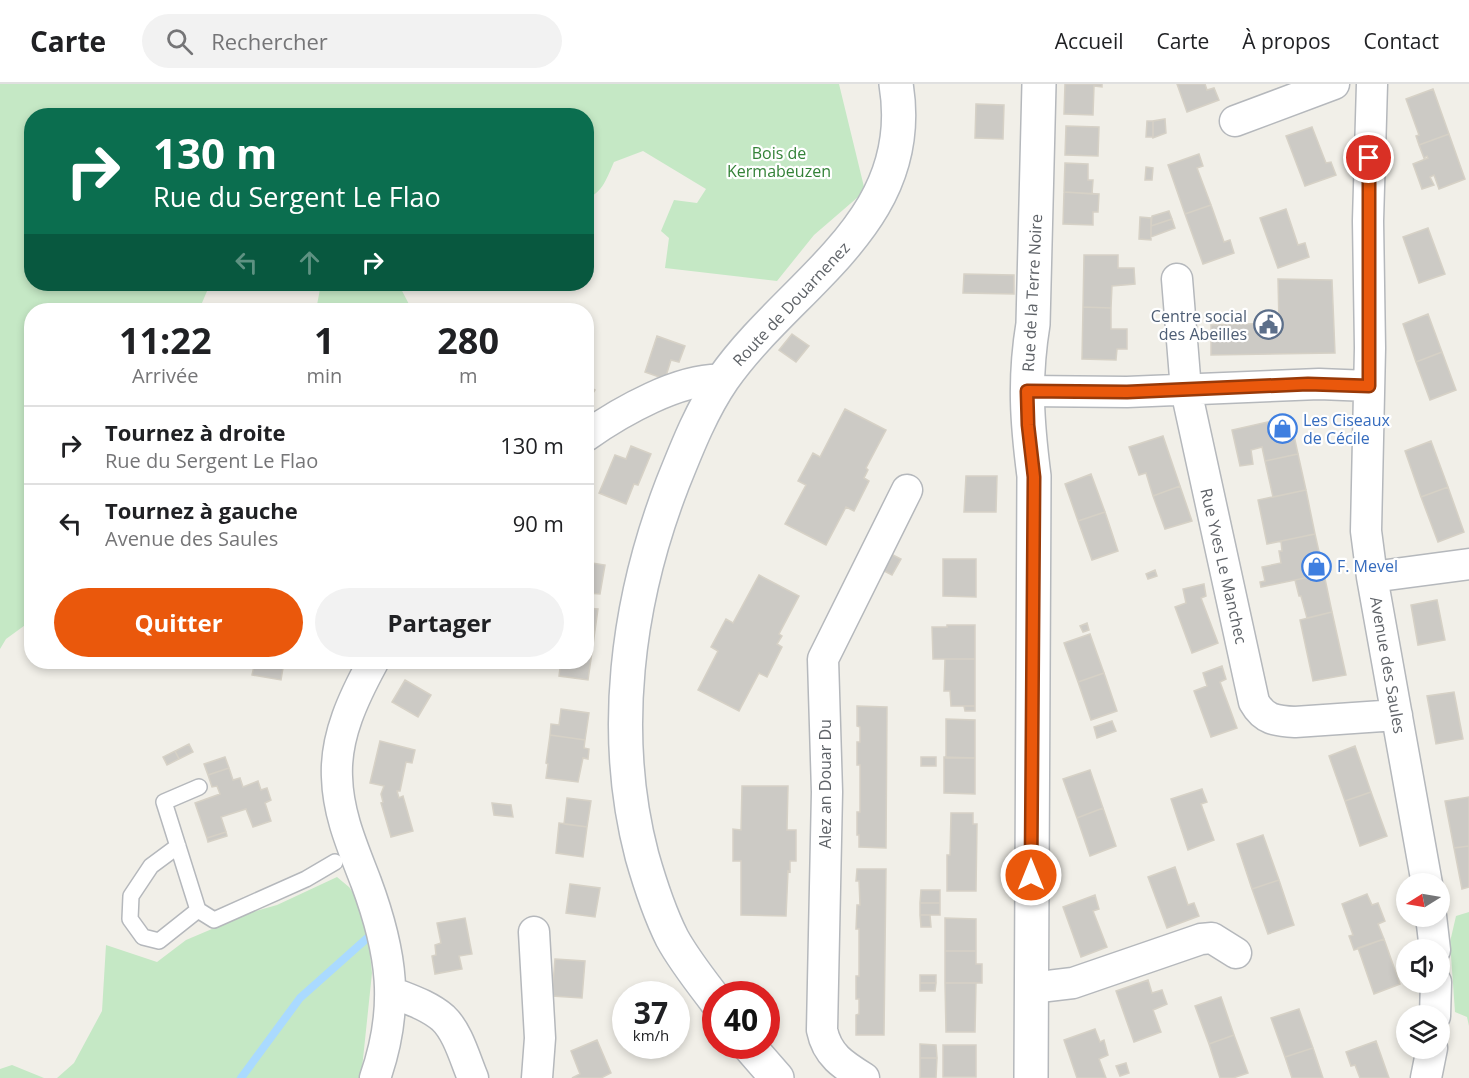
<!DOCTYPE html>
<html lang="fr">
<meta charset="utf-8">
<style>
body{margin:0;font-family:"Open Sans",sans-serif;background:#f2f2f2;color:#202124;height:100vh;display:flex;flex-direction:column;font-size:22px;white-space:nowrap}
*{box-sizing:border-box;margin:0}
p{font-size:20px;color:#757577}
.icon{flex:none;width:33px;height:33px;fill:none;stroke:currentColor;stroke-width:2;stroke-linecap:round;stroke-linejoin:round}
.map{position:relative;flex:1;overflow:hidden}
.side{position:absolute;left:24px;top:219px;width:570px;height:366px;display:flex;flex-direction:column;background:#fff;border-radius:24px;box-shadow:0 3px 9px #0003}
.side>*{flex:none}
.guide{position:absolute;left:24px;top:24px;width:570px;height:183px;border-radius:24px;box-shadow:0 3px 9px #0003;background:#0b6e4f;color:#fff;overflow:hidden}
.needle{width:39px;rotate:259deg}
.tools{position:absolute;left:1396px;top:789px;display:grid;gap:12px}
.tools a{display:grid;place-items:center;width:54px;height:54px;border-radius:50%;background:#fff;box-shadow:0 3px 9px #0003;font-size:30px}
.speed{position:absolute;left:612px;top:897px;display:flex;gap:12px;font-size:30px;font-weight:700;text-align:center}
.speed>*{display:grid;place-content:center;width:78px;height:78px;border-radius:50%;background:#fff;box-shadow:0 3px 9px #0003;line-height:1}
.speed small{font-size:15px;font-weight:400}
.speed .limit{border:9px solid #d22;background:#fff;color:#111}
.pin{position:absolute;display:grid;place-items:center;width:51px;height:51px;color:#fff;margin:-26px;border:3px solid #fff;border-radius:50%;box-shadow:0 2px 6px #0007}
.me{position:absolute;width:66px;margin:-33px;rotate:0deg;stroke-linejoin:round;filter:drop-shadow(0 0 4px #0008)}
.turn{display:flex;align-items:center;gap:21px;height:126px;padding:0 30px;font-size:27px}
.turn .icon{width:78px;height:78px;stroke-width:2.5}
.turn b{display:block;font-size:42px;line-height:51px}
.lanes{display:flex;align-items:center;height:57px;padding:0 30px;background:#0003;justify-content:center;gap:30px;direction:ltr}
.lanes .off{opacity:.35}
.eta{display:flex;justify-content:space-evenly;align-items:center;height:102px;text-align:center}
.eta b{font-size:36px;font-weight:700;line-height:42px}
.primary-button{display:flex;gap:12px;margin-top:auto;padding:12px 30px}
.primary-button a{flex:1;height:69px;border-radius:36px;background:#ea580c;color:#fff;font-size:24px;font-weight:700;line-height:69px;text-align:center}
.primary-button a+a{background:#f2f2f2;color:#202124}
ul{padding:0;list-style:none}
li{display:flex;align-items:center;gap:18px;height:78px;padding:0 30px;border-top:2px solid #e0e0e0}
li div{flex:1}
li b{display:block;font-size:22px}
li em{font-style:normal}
header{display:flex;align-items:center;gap:36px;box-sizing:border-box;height:84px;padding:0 30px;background:#fff;border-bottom:2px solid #e0e0e0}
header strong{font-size:28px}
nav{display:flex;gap:33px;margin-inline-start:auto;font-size:21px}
.search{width:420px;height:54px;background:#f2f2f2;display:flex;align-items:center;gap:15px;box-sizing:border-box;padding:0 21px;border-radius:33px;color:#757577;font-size:22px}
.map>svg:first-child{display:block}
</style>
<header>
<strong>Carte</strong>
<div class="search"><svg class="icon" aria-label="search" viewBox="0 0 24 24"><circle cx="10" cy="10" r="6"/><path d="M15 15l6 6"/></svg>Rechercher</div>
<nav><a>Accueil</a><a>Carte</a><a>À propos</a><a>Contact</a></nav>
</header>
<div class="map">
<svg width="1469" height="994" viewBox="0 0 1469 994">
<rect width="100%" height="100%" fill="#f1efe8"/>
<path fill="#c5e8c5" d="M0 0H839L865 107 814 151 777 197 665 184 669 154 661 147 674 116 697 119 706 105 643 67 614 78C608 91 602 111 587 113L586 32H32V200H210L199 226H32L31 516 28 539 6 555 0 565Z
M321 200H401L400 203 412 226H316Z
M337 793 349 803 359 817 369 859 372 889 361 994H57L74 979 102 927 106 861 157 878 186 856 252 828 277 821Z
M1469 828V942L1467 933 1455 928 1450 858 1456 832Z
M12 981 44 994H0V985Z"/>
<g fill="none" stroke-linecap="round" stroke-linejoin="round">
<path stroke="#aadaff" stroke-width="8" d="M241 994 300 914 374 848"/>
</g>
<path fill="#cccac5" stroke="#d6d1c6" stroke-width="1.5" d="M1065 0H1102V3L1094 2 1093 31 1064 30Z
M1177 0H1205L1207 6 1214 4 1219 16 1187 28Z
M1433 5 1449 50 1419 61 1416 52 1419 51 1406 15Z
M976 20 1004 21 1003 55 975 54Z
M1165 35 1166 49 1153 54V37Z
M1147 37H1153V53H1146Z
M1066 42 1099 43 1098 72 1065 71Z
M1312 43 1326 79 1331 78 1336 91 1305 102 1286 52Z
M1449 50 1465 95 1439 105 1434 91 1430 93 1434 101 1422 105 1413 80 1428 74 1427 72 1424 74 1419 61Z
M1199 70 1203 82 1197 84 1211 121 1185 130 1168 81Z
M1065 79 1088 80V96H1093L1092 110 1064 108Z
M1146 83 1153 84 1152 96H1145Z
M1064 108 1099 110 1098 128H1093V141L1063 140Z
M1211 121 1224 158 1230 156 1234 169 1203 180 1185 130Z
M1286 125 1298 161 1305 159 1309 173 1278 184 1260 134Z
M1169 127 1172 135 1151 142 1152 132Z
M1140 133 1151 134V156L1139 155Z
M1172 135 1175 144 1151 153V142Z
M1428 144 1445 190 1419 199 1403 153Z
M1084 171H1118V184H1134L1135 200 1112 202 1111 224 1083 223Z
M964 190 1014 191V210L963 209Z
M1278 195 1332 196 1335 269 1211 271V241L1279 239Z
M1083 223 1111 224V245H1127V265H1117L1116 276 1082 275Z
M1428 230 1442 268 1416 278 1403 240Z
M792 250 809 262 796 278 779 266Z
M657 252 685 262 679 278 671 276 665 295 645 288Z
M1442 268 1456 306 1430 316 1416 278Z
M586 300 595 306 586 320Z
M845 325 886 346 866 384 868 386 864 394 869 397 854 427 846 423 826 461 785 440 806 401 798 397 813 369 820 373Z
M1290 333 1298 370 1265 377 1262 363 1251 366 1253 380 1240 382 1232 346Z
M1163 352 1180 402 1153 412 1146 389 1139 391 1129 363Z
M1431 357 1448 403 1421 413 1405 367Z
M631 362 651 370 638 401 634 400 626 420 599 409 615 371 626 375Z
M1298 370 1306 406 1273 413 1265 377Z
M1091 390 1105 428 1078 437 1065 400Z
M966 392H997L996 428H964Z
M1180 402 1192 437 1165 445 1153 412Z
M1448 403 1464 448 1438 458 1421 413Z
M1306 406 1315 450 1267 460 1258 416Z
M1105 428 1118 467 1092 476 1078 437Z
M1315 450 1324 490 1261 503 1260 498 1265 497 1262 483 1281 479 1279 467H1282L1281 457Z
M891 470 901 475 892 491 882 486Z
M943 475H976V513L943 512Z
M586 478 605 481 600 510 586 509Z
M1155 486 1157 492 1148 495 1146 490Z
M1324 490 1332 528 1307 534 1301 512H1299L1295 496Z
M759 491 799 512 779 550 782 552 777 560 782 563 767 593 759 589 739 627 698 606 718 567 711 563 726 535 733 539Z
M1204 500 1206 512 1201 514 1218 559 1192 569 1175 523 1186 519 1183 505Z
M1437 516 1445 556 1418 561 1411 521Z
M586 524 598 525 592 568 586 567Z
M1332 528 1346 591 1313 597 1300 536Z
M1087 539 1089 546 1083 548 1080 542Z
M947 541H975V575H933L932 543H947Z
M1090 550 1104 589 1078 598 1064 559Z
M586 567 592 568 588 596 559 592 560 584 539 581 540 578H586Z
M945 575H975V622H951L950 607H944Z
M255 578H284L281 596 252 591Z
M1222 582 1226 595 1220 598 1237 644 1211 653 1194 607 1207 602 1203 589Z
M1104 589 1117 627 1091 636 1078 598Z
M405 596 431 611 418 633 392 618Z
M1454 608 1463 655 1436 660 1427 612Z
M857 622 887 623 886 764 859 763V751H857V728H860V681H857V658H860V643L857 642Z
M964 622H975V627H965Z
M561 625 589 629 585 656 550 651 551 640 559 641Z
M946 635 975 636V674H946Z
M1112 637 1116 647 1097 654 1094 643Z
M550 651 585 656 584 664 589 665 588 675 583 674 578 698 546 694 548 680 546 679Z
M380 657 415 666 412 679 406 678 400 707H397L399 714 403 712 413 747 391 753 381 719 383 718 381 710 384 702 370 699Z
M189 660 193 668 179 675 175 667Z
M1355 662 1371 708 1345 717 1329 672Z
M175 667 179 675 167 681 163 673Z
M225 673 229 684 208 691 204 680Z
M921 673H936V682H921Z
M944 673 975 674V710L944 709Z
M229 684 233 696 240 694 243 703 258 697 261 706 267 704 271 716 265 719 271 737 253 743 246 725 221 733 226 748 207 754 195 719 220 710 217 702 212 703 208 691Z
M1090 686 1103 724 1077 734 1063 695Z
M742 702H788L787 746H796V777H790V788L788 787 786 832 741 831V777H733V745L741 746Z
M1202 705 1207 718 1201 720 1214 756 1188 766 1171 715Z
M1371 708 1387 752 1360 762 1345 717Z
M1469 713V762L1454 764 1445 717Z
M567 714 591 717 587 743 564 740Z
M492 719 511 721 513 733 494 731Z
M1103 724 1116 762 1090 772 1077 734Z
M951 729H973V740H977L976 807H947V771H950Z
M559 739 587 743 583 773 556 769Z
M226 748 227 752 208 758 207 754Z
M1263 751 1279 796 1252 805 1237 760Z
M1469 762V803L1462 805 1454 764Z
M1175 783 1188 821 1194 819 1199 832 1167 844 1148 793Z
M857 785H886L884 951H856V931L859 930V915H856V892H859V845H856L857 821H860L859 797H856Z
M1279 796 1294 841 1268 850 1252 805Z
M570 800 600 804 595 833 566 829Z
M921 806H940V819H920Z
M1367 810 1372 821 1378 819 1385 837 1378 840 1384 855 1354 866 1349 852 1353 851 1342 820Z
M1095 811 1099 825 1093 827 1107 863 1081 873 1063 823Z
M920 819H940V831H920Z
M920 831H930L931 843H921Z
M465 834 472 870 459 872 462 885 435 890 432 872 436 871 435 861 441 859 437 839Z
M945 834 976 835V867H945Z
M1384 855 1400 900 1374 910 1358 864Z
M945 867H976V880H982V899H945Z
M555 875 585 877 582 914 552 912Z
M920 891H936V899H920Z
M1148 896 1152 909 1162 906 1167 920 1153 926 1161 948 1134 958 1116 907Z
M920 899H936L935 907H920Z
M945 899H976L975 948H946Z
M1221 913 1234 951 1209 960 1195 922Z
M1299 925 1313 964 1285 973 1271 934Z
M1095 945 1100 958 1104 956 1108 971 1099 975 1106 994H1077L1064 956Z
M1234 951 1248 989 1233 994H1220L1209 960Z
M597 956 611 989 601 994H572L580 990 571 967Z
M1376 957 1389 994H1360L1355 981 1351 982 1346 968Z
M920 960 936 961 937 974H920Z
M943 961H976V993H943Z
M1313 964 1323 994H1292L1285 973Z
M920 974H937L936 994H920Z
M1126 979 1129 989 1120 992 1116 982Z"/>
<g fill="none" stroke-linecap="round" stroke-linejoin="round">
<defs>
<path id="service" d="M178 762 151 782 131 812 130 835 143 853 159 857 198 826 164 718 199 703
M198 826 214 836 306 795 335 778"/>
<path id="minor" d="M1372 0 1368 137 1370 264 1366 447 1372 493 1427 800
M1235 37 1334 0
M1177 195 1186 306 1254 618C1264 636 1276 637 1295 638L1397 631
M1027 307 1127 308 1319 300 1369 302
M586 352C620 328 681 293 723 296
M1372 493 1469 480
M373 578C354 613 335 652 337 693 338 731 353 764 366 798 392 868 400 923 375 994
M1431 832 1435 866
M534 848 540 954 537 994
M1031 904 1073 899 1201 855 1212 854 1236 869
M391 908C408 915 428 921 443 934 458 948 465 975 473 994
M1435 932 1436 898
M864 994C843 981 827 971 822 946L827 708 823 575 907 406
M1426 994 1432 964"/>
<path id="tertiary" d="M1031 994 1034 392C1027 338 1024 295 1033 240L1039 0"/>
<path id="secondary" d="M716 917C700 896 684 876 672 854 659 828 650 800 642 772 610 650 627 518 672 401 686 366 701 327 723 295 791 198 919 138 896 0
M749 962 777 994"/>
</defs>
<use href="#service" stroke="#b5b8bc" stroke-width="18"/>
<use href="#minor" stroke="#b5b8bc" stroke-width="33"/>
<use href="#tertiary" stroke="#b5b8bc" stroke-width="36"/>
<use href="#secondary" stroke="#b6babf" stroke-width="36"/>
<use href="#service" stroke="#fff" stroke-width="15"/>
<use href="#minor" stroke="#fff" stroke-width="30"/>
<use href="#tertiary" stroke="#fff" stroke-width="33"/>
<use href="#secondary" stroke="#fff" stroke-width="33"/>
</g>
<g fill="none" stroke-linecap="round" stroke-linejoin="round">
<defs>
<path id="route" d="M1031 791 1034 393 1028 341 1027 307 1127 308 1308 300 1369 302V74"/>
</defs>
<use href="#route" stroke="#983908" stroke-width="15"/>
<use href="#route" stroke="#ea580c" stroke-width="10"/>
</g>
<defs>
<symbol id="civic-ring" viewBox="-11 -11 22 22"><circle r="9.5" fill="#fff" stroke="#5c6f8a" stroke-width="1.5"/><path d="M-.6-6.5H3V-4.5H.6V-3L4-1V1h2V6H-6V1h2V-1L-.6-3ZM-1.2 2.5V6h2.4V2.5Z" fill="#5c6f8a"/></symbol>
<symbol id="shop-ring" viewBox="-11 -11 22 22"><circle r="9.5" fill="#fff" stroke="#3f7fe0" stroke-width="1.5"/><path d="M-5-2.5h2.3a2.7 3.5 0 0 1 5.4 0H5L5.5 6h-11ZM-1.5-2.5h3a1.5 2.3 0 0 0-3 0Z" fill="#3f7fe0"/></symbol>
</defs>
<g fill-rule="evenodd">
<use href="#civic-ring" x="1252" y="224" width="33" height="33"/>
<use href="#shop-ring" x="1266" y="328" width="33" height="33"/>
<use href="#shop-ring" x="1300" y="466" width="33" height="33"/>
</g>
<g text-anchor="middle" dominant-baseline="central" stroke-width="4.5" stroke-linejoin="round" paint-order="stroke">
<g font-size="16" fill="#348238" stroke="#fff">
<text x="779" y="69">Bois de<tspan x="779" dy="18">Kermabeuzen</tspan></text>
</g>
<g font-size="16" fill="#5f6368" stroke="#fff">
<text transform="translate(1032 209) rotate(-87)">Rue de la Terre Noire</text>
<text transform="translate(791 220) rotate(-47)">Route de Douarnenez</text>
<text transform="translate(1224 482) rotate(77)">Rue Yves Le Manchec</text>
<text transform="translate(1388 581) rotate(80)">Avenue des Saules</text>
<text transform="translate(825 700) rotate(-90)">Alez an Douar Du</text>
</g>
<g font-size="16" fill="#4e5e75" stroke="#fff" text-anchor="end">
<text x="1247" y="232">Centre social<tspan x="1247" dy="18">des Abeilles</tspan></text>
</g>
<g font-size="16" fill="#366cbe" stroke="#fff" text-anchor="start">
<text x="1303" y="336">Les Ciseaux<tspan x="1303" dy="18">de Cécile</tspan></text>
<text x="1337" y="482">F. Mevel</text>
</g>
</g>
</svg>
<div class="tools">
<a><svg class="needle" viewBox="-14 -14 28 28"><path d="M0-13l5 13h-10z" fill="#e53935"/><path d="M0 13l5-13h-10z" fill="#757577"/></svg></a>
<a><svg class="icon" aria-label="sound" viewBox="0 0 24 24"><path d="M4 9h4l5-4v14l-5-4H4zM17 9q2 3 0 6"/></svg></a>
<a><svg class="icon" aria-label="layers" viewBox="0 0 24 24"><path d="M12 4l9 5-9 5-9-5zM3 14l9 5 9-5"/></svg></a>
</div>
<div class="speed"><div>37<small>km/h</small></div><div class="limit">40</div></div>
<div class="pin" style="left:1369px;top:74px;background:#d93025"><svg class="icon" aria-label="arrive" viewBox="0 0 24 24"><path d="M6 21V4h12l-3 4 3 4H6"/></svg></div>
<svg class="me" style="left:1031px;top:791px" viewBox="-20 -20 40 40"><circle r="17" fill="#ea580c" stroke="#fff" stroke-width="3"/><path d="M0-11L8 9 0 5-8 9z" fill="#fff"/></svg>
<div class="guide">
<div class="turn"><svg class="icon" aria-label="right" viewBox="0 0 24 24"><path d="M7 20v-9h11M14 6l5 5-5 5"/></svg><div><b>130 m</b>Rue du Sergent Le Flao</div></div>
<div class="lanes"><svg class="icon off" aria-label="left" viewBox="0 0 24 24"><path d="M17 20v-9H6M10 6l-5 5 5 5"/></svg><svg class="icon off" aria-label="ahead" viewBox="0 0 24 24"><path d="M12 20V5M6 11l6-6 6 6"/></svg><svg class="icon" aria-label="right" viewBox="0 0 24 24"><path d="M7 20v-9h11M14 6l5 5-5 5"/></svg></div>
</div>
<section class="side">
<div class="eta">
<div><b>11:22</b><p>Arrivée</p></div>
<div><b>1</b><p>min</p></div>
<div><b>280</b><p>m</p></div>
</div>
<ul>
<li><svg class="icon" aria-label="right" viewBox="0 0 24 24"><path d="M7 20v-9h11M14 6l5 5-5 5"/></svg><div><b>Tournez à droite</b><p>Rue du Sergent Le Flao</p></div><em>130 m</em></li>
<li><svg class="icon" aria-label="left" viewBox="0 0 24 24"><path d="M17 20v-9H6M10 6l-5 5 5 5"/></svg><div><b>Tournez à gauche</b><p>Avenue des Saules</p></div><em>90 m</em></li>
</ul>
<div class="primary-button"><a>Quitter</a><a>Partager</a></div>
</section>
</div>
